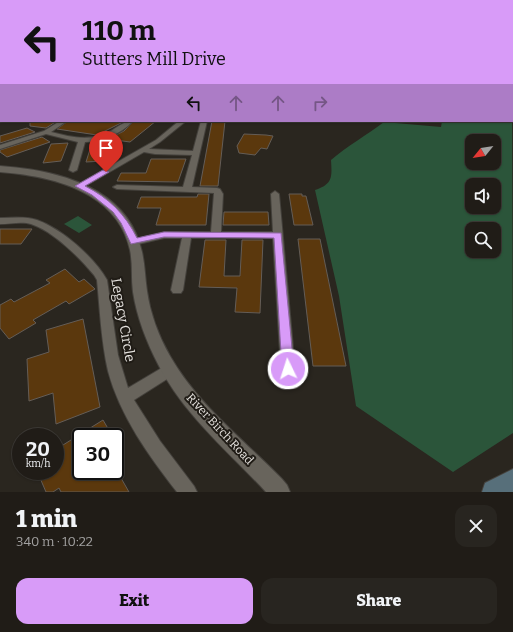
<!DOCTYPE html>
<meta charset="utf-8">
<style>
body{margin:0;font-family:Bitter,serif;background:#282520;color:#f1f3f6;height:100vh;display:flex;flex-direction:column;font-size:15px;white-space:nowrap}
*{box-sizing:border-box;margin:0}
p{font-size:13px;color:#a2a1a1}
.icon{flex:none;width:22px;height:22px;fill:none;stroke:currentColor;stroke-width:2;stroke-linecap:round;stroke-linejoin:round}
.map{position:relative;height:492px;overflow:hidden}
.sheet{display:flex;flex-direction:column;background:#201c17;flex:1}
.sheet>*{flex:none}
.hud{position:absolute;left:0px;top:0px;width:513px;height:122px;box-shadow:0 1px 3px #0004,0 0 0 1px #3d3a36;background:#d89bf8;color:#111;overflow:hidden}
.needle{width:26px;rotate:240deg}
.fabs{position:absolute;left:465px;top:134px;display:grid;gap:8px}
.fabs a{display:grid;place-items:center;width:36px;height:36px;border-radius:8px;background:#201c17;box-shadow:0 1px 3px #0004,0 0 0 1px #3d3a36;font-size:20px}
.speed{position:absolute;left:12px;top:428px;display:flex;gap:8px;font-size:20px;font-weight:700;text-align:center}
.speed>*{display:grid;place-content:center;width:52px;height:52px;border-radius:50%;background:#201c17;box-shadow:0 1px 3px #0004,0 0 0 1px #3d3a36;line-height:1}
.speed small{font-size:10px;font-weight:400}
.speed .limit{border:2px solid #111;border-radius:6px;background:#fff;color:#111}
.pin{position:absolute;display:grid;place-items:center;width:34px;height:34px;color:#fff;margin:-41px -17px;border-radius:50% 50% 50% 0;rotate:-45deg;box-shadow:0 0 4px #0007}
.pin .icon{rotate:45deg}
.me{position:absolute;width:44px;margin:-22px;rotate:356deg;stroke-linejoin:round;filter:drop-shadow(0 0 3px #0008)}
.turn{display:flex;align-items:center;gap:14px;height:84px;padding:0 16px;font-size:18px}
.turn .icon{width:52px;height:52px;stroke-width:2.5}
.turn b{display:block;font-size:28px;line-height:34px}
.lanes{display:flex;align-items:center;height:38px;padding:0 16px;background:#0003;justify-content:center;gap:20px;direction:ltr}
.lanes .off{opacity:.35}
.round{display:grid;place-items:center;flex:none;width:42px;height:42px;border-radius:12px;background:#282520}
.head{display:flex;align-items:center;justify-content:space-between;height:68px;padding:0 16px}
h1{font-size:24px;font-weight:800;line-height:30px}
.action{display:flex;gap:8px;margin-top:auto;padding:8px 16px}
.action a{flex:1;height:46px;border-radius:12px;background:#d89bf8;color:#111;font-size:16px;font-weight:800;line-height:46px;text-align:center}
.action a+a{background:#282520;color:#f1f3f6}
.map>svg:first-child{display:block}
</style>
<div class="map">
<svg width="513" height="492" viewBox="0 0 513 492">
<rect width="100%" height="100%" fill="#2a261f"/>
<path fill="#2b553a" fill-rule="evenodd" d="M512 79 513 433 453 472 356 406 339 296 315 190C333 184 332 177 331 160 347 146 367 135 384 122L441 127 442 121H512ZM472 141H494V163H472ZM472 185H494V207H472ZM472 229H494V251H472Z
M78 216 92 225 79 233 64 224Z"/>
<path fill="#5b380d" stroke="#645d57" d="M30 121H57L46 128 30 126Z
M68 121H125L97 135 57 129Z
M134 121H156L130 142 108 139 124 131Z
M212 121H225L218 186H200Z
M27 128 35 132 0 143V136Z
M244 134 266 135 273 136 267 149 261 148 255 155 239 153 237 146Z
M42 137 50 142 7 157 0 152V150Z
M105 140H109L103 161 86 162 92 143Z
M68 143 61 161 43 163 51 144Z
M151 159H186L178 182 117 181 121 173H146Z
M198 194H209L206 225H156L161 208H137L141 197H197Z
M289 194H302V196H306L313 225H294Z
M224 212H268L269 225H223Z
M0 229H32L21 244H0Z
M298 239H320L346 366H313Z
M205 240H226L224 276H240L242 240H263L260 313 235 312 237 288 199 287Z
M65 269 79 282 84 279 95 289 69 304 66 301 33 320 36 323 9 339 0 328V305L11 299 14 302 50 283 46 280Z
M83 319 100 407 56 424 53 393 29 401 27 359 49 352 46 330Z
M103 420 113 437H81V471H117L129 492H61L59 488 53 492H46L37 471H55V450Z"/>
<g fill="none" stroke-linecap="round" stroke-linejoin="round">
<defs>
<path id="minor" d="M60 121H67L51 132C70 137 90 142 109 132 117 128 123 121 133 121 121 134 102 142 85 142L77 170 73 172 69 170 78 142 46 134 0 149V145L44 131Z
M179 121H186L160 142 149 149 193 151 201 121H207L192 187 217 188 220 189 223 194 221 232H273L271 194 275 191 279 194 295 369 293 373 288 375 283 373 281 369 273 238H191L183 290 181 293H173L171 290 182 238H164L134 245 129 242 131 240 164 232H211L214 193 117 189 113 187 117 185 183 187 192 155 155 154 144 152 82 188H79L75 186 156 140Z
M0 218C12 218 25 216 37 220 62 229 94 257 107 280L118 355 128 388 165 366 170 364 175 366 177 370 175 374 134 400 160 441 194 486 197 492H177C149 456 120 416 108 371 101 341 100 310 97 280L94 275C80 258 53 231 31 224 22 221 10 224 0 224Z"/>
<path id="tertiary" d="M0 166C57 170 128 187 142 252 145 265 145 278 147 291 150 313 159 337 170 356 198 405 243 439 282 479L287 485 290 492H266C229 452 185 416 159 366 147 343 137 318 133 292 131 278 133 264 130 250 117 191 52 176 0 172Z"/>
<path id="secondary" d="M513 469V492H482L485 483Z"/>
<path id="primary" d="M0 71H1V75H0Z"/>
</defs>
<use href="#minor" stroke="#44413c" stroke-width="2"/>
<use href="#tertiary" stroke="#44413c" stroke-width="2"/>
<use href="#secondary" stroke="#44413c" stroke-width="2"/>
<use href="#primary" stroke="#44413c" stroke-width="2"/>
<use href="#minor" fill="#68645c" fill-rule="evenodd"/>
<use href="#tertiary" fill="#68645c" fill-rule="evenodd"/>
<use href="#secondary" fill="#576f7a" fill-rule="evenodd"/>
<use href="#primary" fill="#467a97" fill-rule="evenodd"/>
</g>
<linearGradient id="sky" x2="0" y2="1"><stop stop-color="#171511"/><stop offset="0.45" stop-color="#44474d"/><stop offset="1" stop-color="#44474d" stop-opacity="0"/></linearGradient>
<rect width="513" height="124" fill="url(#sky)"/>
<path fill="#d89bf8" stroke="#8c65a1" d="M103 170 109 172 85 186C109 198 125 214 137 238L164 232 281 233 294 369 292 372 288 374 284 372 282 369 274 238 164 237 131 244 121 223 113 212 92 195 75 186Z"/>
<g text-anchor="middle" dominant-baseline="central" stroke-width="4" stroke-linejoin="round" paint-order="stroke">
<g font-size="12" fill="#e4e1dd" stroke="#201c16">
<text transform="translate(220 429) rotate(47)">River Birch Road</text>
</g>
<g font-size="14" fill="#e4e1dd" stroke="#201c16">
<text transform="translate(123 320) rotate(80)">Legacy Circle</text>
</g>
</g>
</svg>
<div class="fabs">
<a><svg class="needle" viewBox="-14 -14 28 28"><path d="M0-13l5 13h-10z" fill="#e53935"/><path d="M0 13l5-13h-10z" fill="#a2a1a1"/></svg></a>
<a><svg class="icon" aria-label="sound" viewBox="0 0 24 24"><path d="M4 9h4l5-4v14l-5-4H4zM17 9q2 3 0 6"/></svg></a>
<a><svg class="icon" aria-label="search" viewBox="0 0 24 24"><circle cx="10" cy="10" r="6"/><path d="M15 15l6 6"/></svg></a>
</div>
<div class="speed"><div>20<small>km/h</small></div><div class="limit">30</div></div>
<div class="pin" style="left:106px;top:172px;background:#d93025"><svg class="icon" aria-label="arrive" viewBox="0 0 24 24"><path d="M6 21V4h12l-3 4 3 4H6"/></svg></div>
<svg class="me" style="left:288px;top:369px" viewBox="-20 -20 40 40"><circle r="17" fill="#d89bf8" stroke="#fff" stroke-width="3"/><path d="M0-11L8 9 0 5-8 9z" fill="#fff"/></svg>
<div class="hud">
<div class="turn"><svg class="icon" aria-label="left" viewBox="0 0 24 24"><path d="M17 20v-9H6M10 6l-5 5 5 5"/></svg><div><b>110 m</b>Sutters Mill Drive</div></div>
<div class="lanes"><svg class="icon" aria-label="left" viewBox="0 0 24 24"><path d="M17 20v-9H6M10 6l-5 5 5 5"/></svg><svg class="icon off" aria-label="ahead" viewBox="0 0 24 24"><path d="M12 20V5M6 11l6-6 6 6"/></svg><svg class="icon off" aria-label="ahead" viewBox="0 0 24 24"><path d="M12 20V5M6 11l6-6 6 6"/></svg><svg class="icon off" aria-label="right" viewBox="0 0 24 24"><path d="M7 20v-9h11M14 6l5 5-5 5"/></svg></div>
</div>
</div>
<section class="sheet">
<div class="head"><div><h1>1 min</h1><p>340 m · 10:22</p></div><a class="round"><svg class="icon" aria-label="close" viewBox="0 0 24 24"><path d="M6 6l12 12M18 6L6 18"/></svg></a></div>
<div class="action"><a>Exit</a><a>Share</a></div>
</section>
